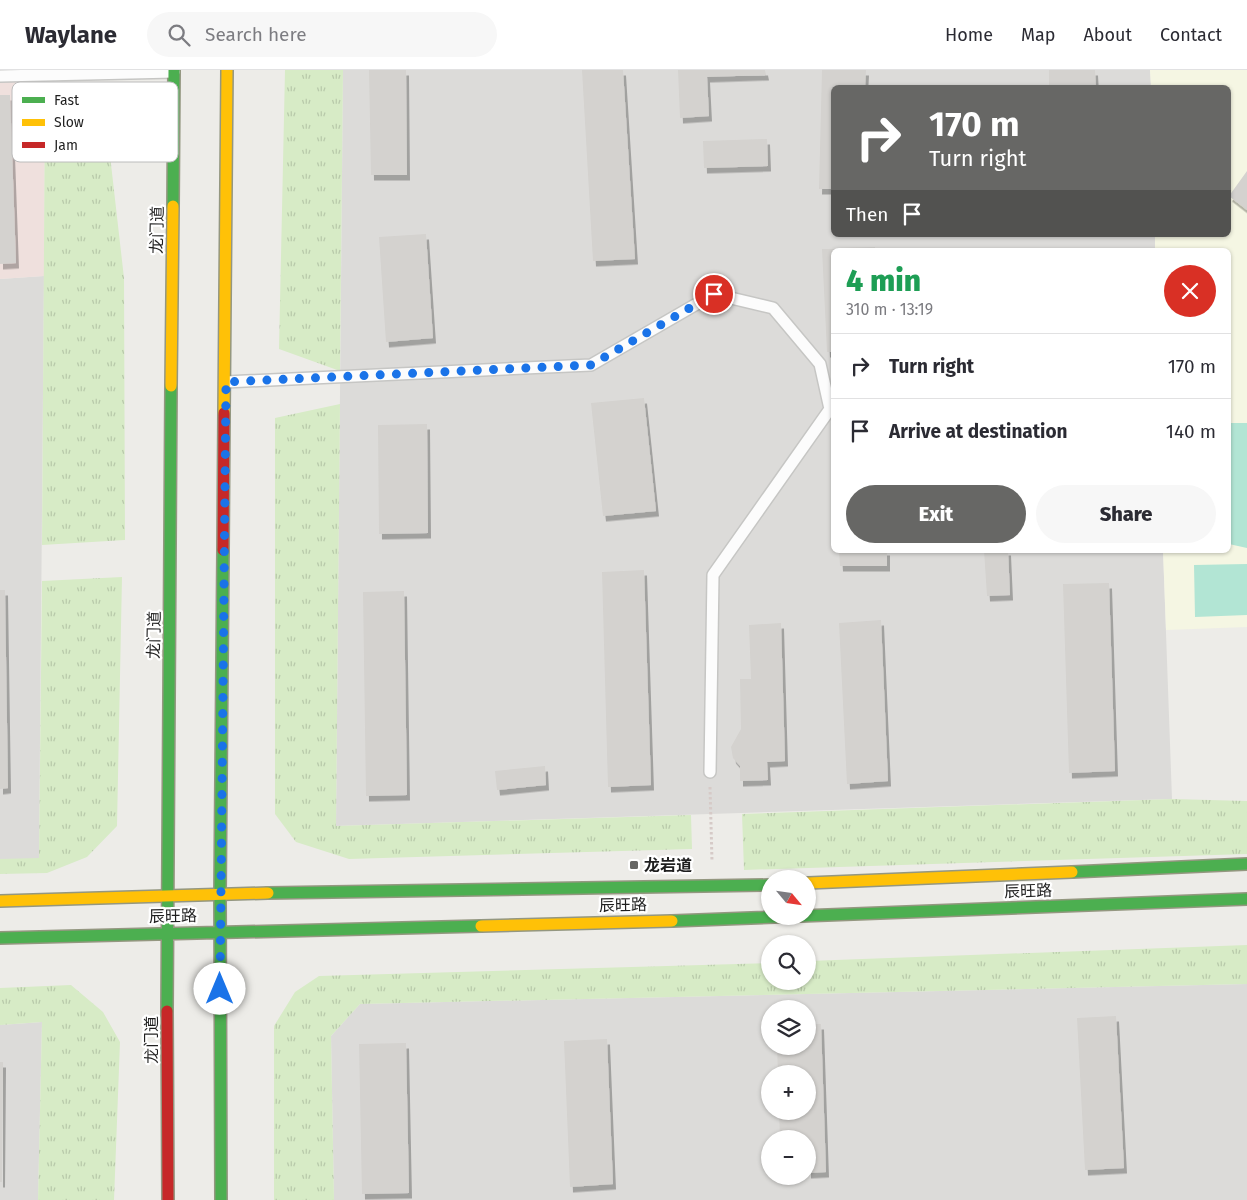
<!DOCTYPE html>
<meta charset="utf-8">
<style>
body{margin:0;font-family:"Fira Sans","Noto Sans SC",sans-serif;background:#f7f7f7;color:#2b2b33;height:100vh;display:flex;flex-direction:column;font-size:19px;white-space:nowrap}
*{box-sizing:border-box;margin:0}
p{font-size:16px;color:#7c7c81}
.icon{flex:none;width:28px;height:28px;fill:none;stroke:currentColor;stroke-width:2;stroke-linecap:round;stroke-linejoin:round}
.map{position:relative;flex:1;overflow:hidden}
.side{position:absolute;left:831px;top:178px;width:400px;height:305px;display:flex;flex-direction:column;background:#fff;border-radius:8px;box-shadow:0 1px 4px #0004}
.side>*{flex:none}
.top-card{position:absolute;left:831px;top:15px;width:400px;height:152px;border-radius:8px;box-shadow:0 1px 4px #0004;background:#676765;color:#fff;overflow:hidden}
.needle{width:32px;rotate:119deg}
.controls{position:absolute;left:761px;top:800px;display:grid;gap:10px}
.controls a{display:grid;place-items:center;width:55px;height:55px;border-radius:50%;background:#fff;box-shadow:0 1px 4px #0004;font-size:25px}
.pin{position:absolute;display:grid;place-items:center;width:42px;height:42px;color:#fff;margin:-21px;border:2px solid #fff;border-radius:50%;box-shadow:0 1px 5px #0007}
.me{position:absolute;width:55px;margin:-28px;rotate:0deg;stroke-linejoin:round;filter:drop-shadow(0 0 4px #0008)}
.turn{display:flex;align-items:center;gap:18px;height:105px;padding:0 15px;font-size:22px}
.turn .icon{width:65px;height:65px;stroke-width:2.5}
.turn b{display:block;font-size:35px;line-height:42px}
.then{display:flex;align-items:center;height:48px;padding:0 15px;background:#0003;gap:10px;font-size:19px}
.round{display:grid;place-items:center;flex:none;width:52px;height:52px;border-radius:26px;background:#f7f7f7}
.summary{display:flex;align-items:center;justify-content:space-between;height:85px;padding:0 15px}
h1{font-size:30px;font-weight:800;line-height:38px;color:#1e9e55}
.primary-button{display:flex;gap:10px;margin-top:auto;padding:10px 15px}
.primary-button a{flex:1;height:58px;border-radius:30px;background:#676765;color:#fff;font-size:20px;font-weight:800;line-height:58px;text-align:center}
.primary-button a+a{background:#f7f7f7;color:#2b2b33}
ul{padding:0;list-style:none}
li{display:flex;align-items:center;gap:15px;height:65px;padding:0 15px;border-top:1px solid #e1e1e2}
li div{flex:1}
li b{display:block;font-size:19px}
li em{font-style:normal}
header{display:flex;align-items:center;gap:30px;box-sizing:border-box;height:70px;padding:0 25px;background:#fff;border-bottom:1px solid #e1e1e2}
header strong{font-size:24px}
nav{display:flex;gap:28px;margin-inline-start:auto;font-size:18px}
.search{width:350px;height:45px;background:#f7f7f7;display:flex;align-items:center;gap:12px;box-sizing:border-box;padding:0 18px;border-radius:28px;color:#7c7c81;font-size:19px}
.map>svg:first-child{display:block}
</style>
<header>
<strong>Waylane</strong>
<div class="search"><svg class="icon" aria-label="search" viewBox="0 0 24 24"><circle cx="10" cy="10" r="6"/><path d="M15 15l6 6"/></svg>Search here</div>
<nav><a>Home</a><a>Map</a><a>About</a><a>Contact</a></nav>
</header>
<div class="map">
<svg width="1247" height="1130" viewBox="0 0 1247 1130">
<defs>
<pattern id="grass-tufts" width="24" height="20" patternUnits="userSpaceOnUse" patternTransform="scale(1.25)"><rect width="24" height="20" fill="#d7ebc6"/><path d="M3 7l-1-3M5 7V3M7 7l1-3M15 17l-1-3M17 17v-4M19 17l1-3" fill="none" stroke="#b8c9aa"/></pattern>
<filter id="shadow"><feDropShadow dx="3" dy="5.5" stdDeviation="0" flood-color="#0004"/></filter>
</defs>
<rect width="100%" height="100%" fill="#edece8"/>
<path fill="#dcdbd9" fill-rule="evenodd" d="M343 0H1150L1151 17 834 18V165H1155V180H834V480H1163L1172 729 336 756Z
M44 206 39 789H0V209Z
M1247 914V1130H334L331 966 360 934ZM770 939H808V976H770ZM770 1004H808V1041H770ZM770 1069H808V1106H770Z
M42 952 38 1130H0V955Z"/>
<path fill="#efe0dd" d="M0 0H45L44 206 0 209Z"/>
<path fill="#f5f6e3" d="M1150 0H1247V557L1166 560 1163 480H1229V180H1155V165H1229V18L1151 17Z"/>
<path fill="url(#grass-tufts)" d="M285 0H343L340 301 279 279Z
M103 24 124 208 125 470 42 475 45 25Z
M340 334 336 756 691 745 692 779 349 789 296 772 275 744V348Z
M122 507 117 756 87 787 47 803 0 804V789L39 788 42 511Z
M1172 729 1247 731V784L744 800 742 744Z
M1247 875V914L360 934 331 966 334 1130H274V956L295 922 319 906 770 893V911H808V891Z
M71 915 103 942 120 972 114 1130H38L42 952 0 955V918Z"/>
<path fill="#b2e5d4" d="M1229 353H1247V478L1229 474Z
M1247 494V545L1195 547 1194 495Z"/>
<path fill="#d4d2cf" filter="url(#shadow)" d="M369 0H406L407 105H371Z
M582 0H623L635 189 593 191Z
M678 0H765L766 5 707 7 709 46 680 48Z
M822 0H866L865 18H834V119H819Z
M1049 0H1095L1096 18H1049Z
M0 25H10L16 193 0 194Z
M767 69 768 96 704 98 703 71Z
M1247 101V140L1229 126Z
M426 164 433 268 386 272 379 167Z
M875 177V180H841V178Z
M822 179H834V282H827Z
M644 328 656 441 603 446 591 333Z
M427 354 428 463 379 464 378 355Z
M839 480H887V496H840Z
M984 480H1008L1010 525 987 526Z
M644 500 651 715 608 717 602 502Z
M1109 513 1115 701 1069 703 1063 514Z
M0 520H5L8 718 0 719Z
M404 521 407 725 366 726 363 522Z
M881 550 888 711 847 714 839 553Z
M781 553 785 691 767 692 768 710 740 711V696L733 688 731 677 741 659 740 609H751L749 555Z
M545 696 546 715 497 720 495 701Z
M1116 946 1124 1098 1085 1100 1077 948Z
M808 954H821L826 1102 808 1103V1069H780L779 1041H808V1004H778L777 976H808Z
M607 969 613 1114 570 1117 564 971Z
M406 973 409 1123 362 1124 359 974Z
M0 992H3L2 1112H0Z"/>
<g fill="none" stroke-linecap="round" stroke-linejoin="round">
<defs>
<path id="lane" d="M0 6 174 2
M226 312 591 295 714 224 773 238 820 294 830 339 713 505 710 702"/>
<path id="fast" d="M173 136 174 0
M1072 802 1247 794
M268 823 770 815
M672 851 1247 829
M0 868 481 856
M167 941 171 316
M221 1130 220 824 223 480"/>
<path id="slow" d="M171 316 173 136
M224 343 227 0
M808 813 1072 802
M0 831 268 823
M481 856 672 851"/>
<path id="jam" d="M223 480 224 343
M167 941 168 1130"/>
</defs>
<use href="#lane" stroke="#c6c6c4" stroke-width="14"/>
<use href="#fast" stroke="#949780" stroke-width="14"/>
<use href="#slow" stroke="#949780" stroke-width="14"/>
<use href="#jam" stroke="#949780" stroke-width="14"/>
<path stroke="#d6cac7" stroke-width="3" stroke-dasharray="2.5 2.5" stroke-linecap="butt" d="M710 717 712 791"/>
<use href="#lane" stroke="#fcfcfc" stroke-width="11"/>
<use href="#fast" stroke="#4caf50" stroke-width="11"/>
<use href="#slow" stroke="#ffc107" stroke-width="11"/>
<use href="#jam" stroke="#c62828" stroke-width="11"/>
</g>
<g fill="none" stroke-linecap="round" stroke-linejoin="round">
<path stroke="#1a73e8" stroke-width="9" stroke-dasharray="0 16.2" d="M220 919 226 312 591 295 714 224"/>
</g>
<rect fill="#676765" stroke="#fff" stroke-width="2" x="629" y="790" width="10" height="10" rx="2.5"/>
<g text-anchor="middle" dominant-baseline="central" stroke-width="4.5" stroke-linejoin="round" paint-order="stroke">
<g font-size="16" fill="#1f1f1f" stroke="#fff">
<text transform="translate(157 160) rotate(-89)">龙门道</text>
<text transform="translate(154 565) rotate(-89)">龙门道</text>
<text transform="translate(1028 821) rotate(-2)">辰旺路</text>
<text transform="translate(623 835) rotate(-1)">辰旺路</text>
<text transform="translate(173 846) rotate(-1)">辰旺路</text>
<text transform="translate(151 970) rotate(-90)">龙门道</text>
</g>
<g font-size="16" font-weight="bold" fill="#1f1f1f" stroke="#fff" text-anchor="start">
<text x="644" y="795">龙岩道</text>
</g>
</g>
<rect x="12" y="12" width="166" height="80" rx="8" fill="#fff" stroke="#bcbcbc" stroke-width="1"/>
<rect x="22" y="27" width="23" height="6" fill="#4caf50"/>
<rect x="22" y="49" width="23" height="7" fill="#ffc107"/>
<rect x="22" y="72" width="23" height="6" fill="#c62828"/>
<g font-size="14" fill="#1f1f1f">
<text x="54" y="35">Fast</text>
<text x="54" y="57">Slow</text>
<text x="54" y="80">Jam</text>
</g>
</svg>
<div class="controls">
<a><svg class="needle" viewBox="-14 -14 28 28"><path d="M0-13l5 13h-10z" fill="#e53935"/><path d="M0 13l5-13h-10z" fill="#7c7c81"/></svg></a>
<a><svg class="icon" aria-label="search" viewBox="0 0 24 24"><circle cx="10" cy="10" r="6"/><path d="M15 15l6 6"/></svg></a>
<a><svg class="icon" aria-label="layers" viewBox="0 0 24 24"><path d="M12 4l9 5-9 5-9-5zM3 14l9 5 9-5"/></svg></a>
<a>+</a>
<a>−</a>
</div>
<div class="pin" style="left:714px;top:224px;background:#d93025"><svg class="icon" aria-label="arrive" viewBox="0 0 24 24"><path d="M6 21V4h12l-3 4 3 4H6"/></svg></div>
<svg class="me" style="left:220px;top:919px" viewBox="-20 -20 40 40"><circle r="19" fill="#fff"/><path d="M0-13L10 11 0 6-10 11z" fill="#1a73e8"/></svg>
<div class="top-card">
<div class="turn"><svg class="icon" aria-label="right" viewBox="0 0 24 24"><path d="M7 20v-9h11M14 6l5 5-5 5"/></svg><div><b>170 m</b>Turn right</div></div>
<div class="then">Then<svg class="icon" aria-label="arrive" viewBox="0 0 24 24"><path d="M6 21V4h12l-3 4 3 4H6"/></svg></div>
</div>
<section class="side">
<div class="summary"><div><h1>4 min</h1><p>310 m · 13:19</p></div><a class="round" style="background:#d93025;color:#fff"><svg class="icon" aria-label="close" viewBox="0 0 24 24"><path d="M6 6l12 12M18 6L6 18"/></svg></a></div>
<ul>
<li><svg class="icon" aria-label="right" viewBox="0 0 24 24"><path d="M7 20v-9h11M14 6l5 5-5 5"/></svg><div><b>Turn right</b></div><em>170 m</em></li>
<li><svg class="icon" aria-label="arrive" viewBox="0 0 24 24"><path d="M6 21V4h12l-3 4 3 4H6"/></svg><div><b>Arrive at destination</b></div><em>140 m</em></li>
</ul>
<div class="primary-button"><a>Exit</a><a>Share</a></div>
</section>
</div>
